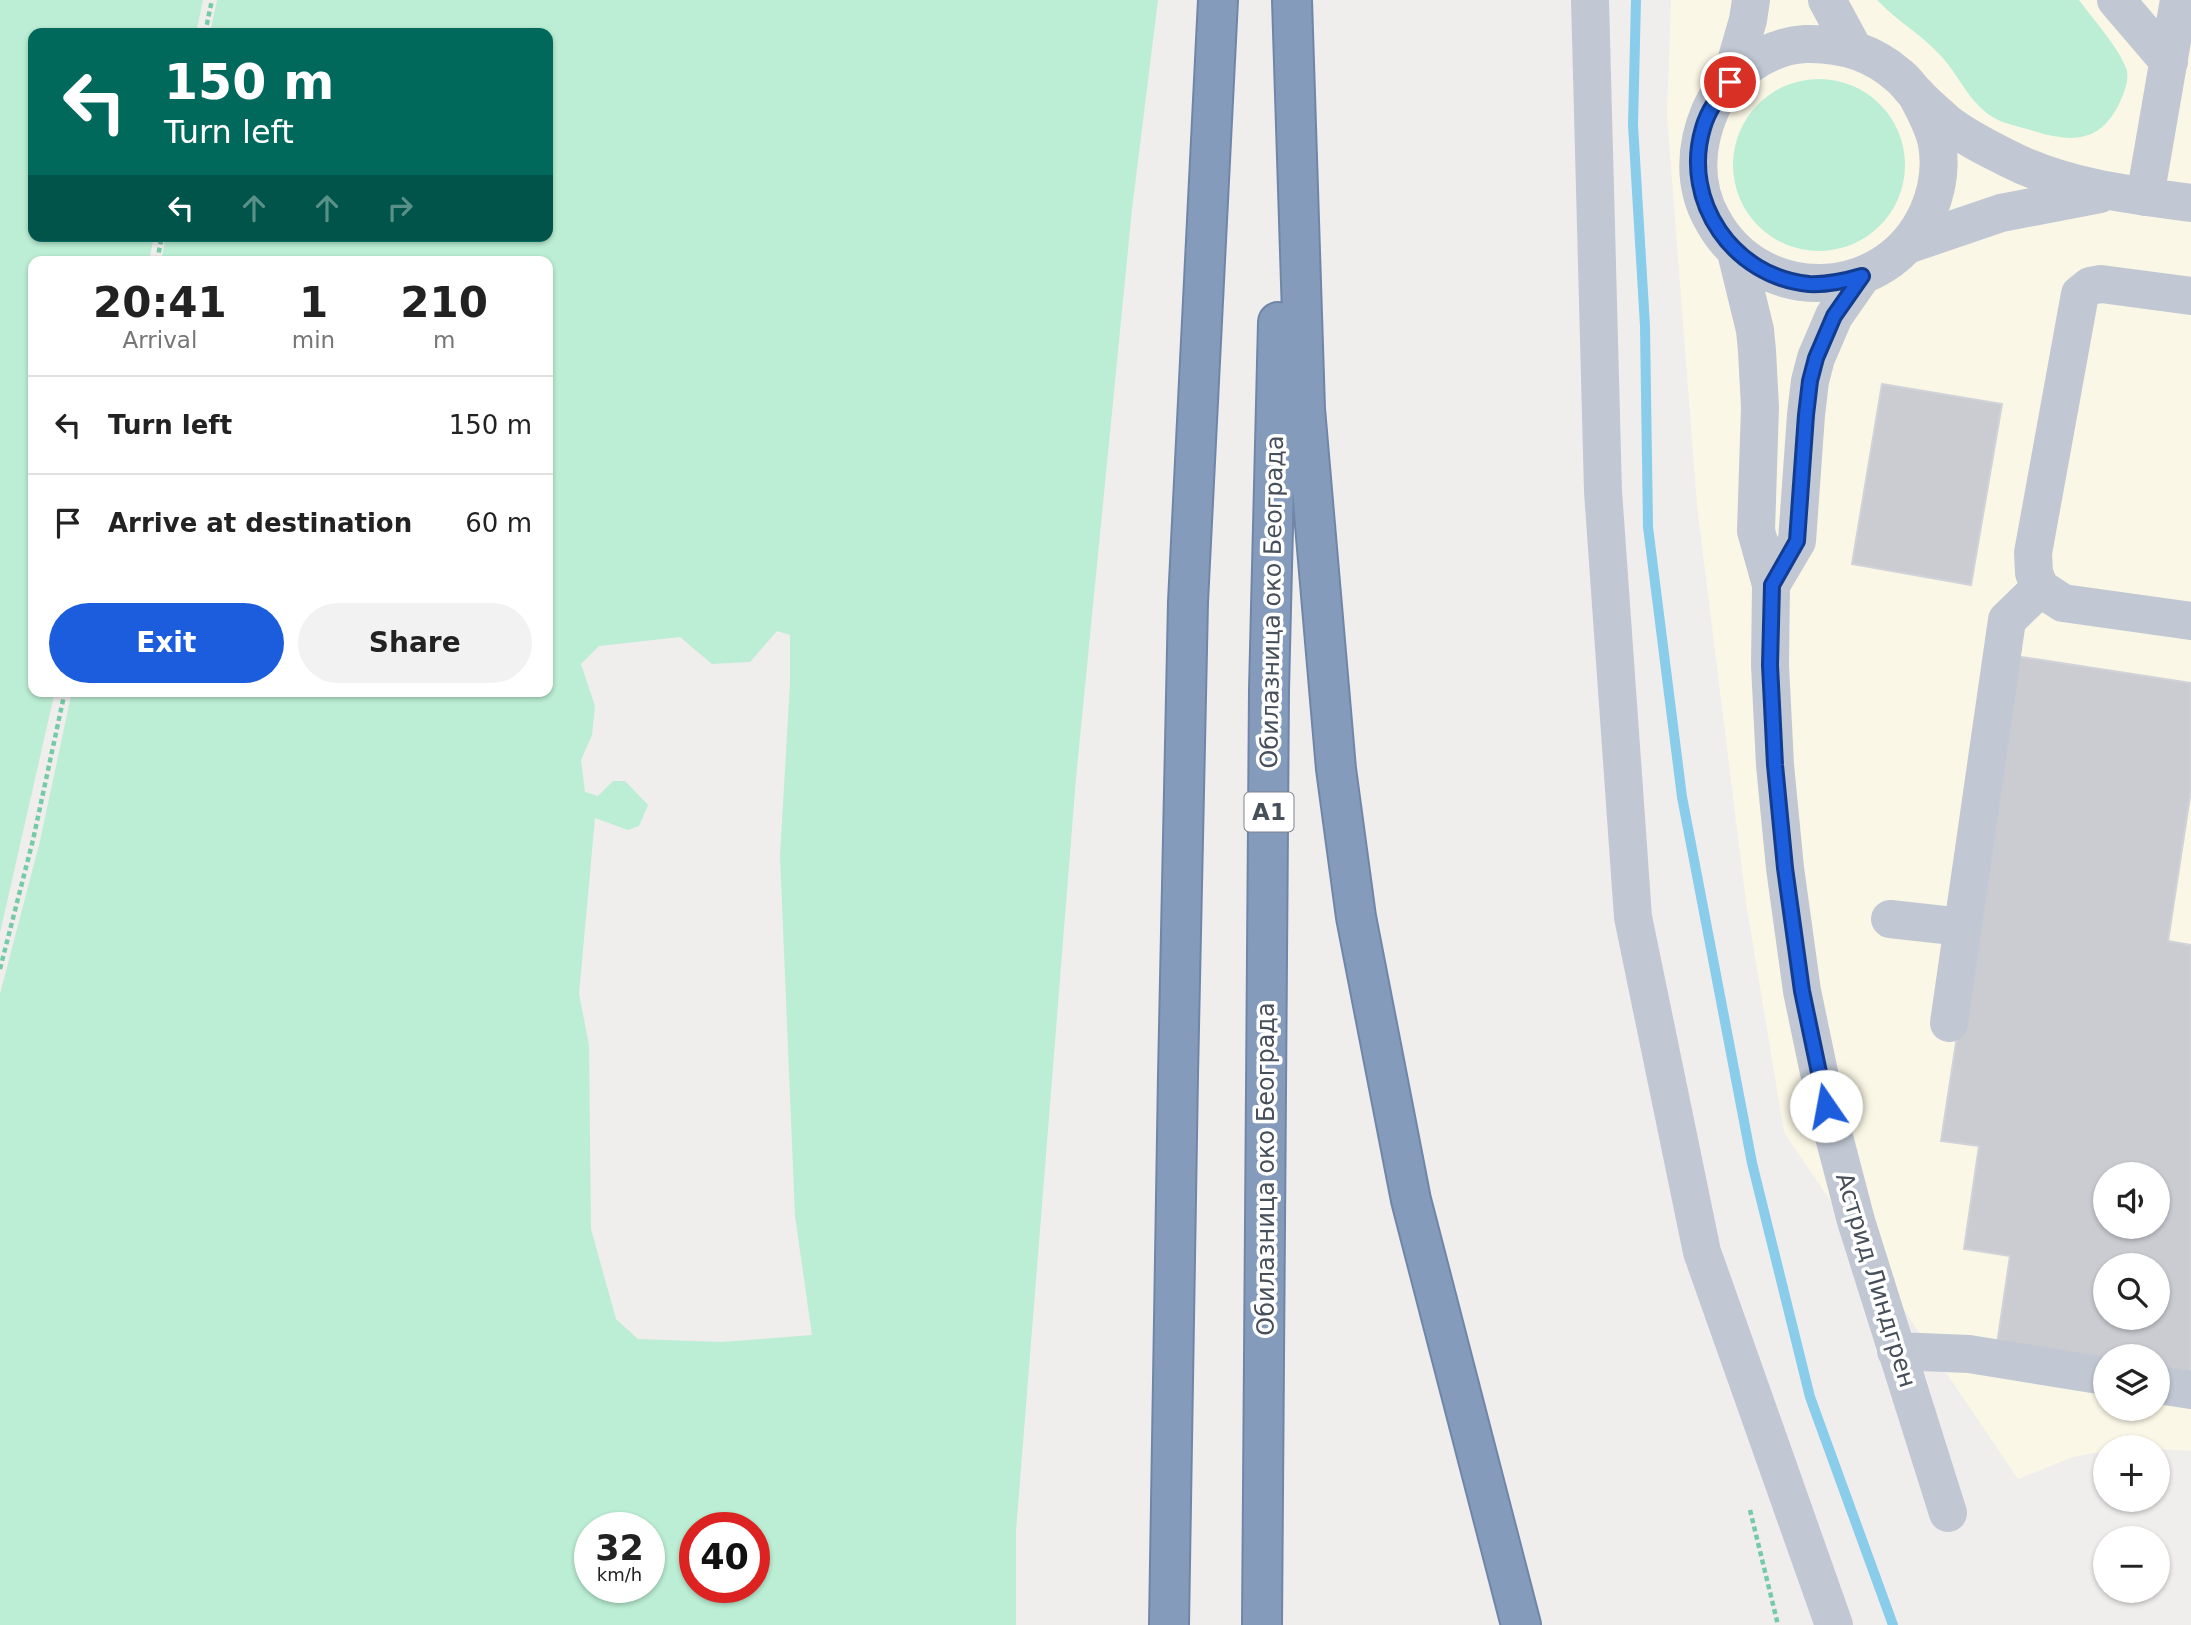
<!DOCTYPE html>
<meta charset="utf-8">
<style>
body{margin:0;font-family:"DejaVu Sans",sans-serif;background:#f2f2f2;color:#222;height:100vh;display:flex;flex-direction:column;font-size:26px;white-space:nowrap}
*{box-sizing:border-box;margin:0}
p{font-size:23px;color:#767676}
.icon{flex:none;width:38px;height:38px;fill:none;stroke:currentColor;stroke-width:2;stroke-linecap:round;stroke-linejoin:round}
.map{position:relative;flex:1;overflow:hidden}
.side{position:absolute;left:28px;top:256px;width:525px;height:441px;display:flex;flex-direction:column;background:#fff;border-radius:14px;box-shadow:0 2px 5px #0004}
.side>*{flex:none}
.top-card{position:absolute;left:28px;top:28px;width:525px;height:214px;border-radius:14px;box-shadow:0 2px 5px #0004;background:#00695c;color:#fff;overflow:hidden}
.controls{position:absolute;left:2093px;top:1162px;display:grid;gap:14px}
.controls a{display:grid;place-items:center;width:77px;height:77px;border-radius:50%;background:#fff;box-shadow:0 2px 5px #0004;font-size:35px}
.speed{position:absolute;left:574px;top:1512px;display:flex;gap:14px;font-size:35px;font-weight:700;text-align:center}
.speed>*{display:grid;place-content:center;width:91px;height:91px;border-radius:50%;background:#fff;box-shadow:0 2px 5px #0004;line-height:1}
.speed small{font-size:18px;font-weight:400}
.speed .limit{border:10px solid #d22;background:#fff;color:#111}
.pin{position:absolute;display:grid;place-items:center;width:60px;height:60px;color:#fff;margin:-30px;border:4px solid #fff;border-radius:50%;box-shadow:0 2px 7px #0007}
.me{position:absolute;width:77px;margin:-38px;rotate:348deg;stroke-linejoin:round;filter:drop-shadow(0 0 5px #0008)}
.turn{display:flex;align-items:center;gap:24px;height:147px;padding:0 21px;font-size:32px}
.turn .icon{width:91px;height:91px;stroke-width:2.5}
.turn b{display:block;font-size:49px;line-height:60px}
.lanes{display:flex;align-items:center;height:66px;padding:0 21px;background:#0003;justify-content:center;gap:35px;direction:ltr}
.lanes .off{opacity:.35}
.eta{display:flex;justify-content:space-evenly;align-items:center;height:119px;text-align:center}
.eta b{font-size:42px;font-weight:800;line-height:49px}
.action{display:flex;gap:14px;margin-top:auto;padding:14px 21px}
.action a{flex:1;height:80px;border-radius:42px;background:#1b5ddc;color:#fff;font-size:28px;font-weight:800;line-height:80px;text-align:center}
.action a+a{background:#f2f2f2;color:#222}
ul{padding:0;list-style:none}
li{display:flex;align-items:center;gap:21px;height:98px;padding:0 21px;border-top:2px solid #e0e0e0}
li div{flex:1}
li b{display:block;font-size:26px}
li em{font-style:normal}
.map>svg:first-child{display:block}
</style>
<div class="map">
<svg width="2191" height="1625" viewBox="0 0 2191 1625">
<rect width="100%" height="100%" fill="#f0eded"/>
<path fill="#fbf7e6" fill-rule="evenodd" d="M1671 0H2191V1451L2158 1449V1447H2105V1451L2073 1457 2018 1479 1784 1132 1746 902 1697 505 1667 115ZM2105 1174H2158V1227H2105ZM2105 1265H2158V1318H2105ZM2105 1356H2158V1409H2105Z"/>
<path fill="#bbeed4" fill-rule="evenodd" d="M0 0H203L196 33H33V236H154L149 261H33V691H55L0 933Z
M217 0H1158L1132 209 1076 778 1016 1531V1625H0V994L40 841 72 691H548V261H161L166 236H548V33H210ZM777 631 790 635V683L780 856 795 1216 812 1335 722 1342 638 1339 616 1319 591 1229 589 1045 579 994 595 818 628 830 639 826 648 805 625 781H613L598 796 585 792 581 760 592 735 595 706 581 664 599 646 680 637 712 664 750 662ZM590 1528H649V1587H590ZM695 1528H754V1587H695Z
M1877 0H2079C2092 18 2121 50 2127 71 2129 82 2123 96 2118 106 2097 147 2064 141 2027 129 2017 126 2006 124 1996 119 1970 105 1961 78 1941 56 1922 35 1897 21 1877 0Z
M1733 165a86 86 0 1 1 172 0a86 86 0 1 1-172 0Z"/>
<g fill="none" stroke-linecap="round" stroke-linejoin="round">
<path stroke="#89cdea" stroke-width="10" d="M1636 0 1633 125 1645 326 1648 527 1682 797 1752 1163 1810 1397 1893 1625"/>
</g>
<path fill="#caccd2" stroke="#d1d3d9" stroke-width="2" fill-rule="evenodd" d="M1882 384 2002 404 1971 585 1852 564Z
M2015 656 2191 683V790L2168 941 2191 945V1381L2158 1376V1356H2105V1368L1996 1351 2010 1256 1964 1249 1979 1146 1941 1141ZM2105 1174H2158V1227H2105ZM2105 1265H2158V1318H2105Z"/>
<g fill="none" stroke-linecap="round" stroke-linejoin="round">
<defs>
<path id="highway" d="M1292 0 1305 409 1336 769 1356 917 1411 1200 1521 1625
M1169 1625 1178 1075 1188 602 1218 0
M1262 1625 1269 690 1278 322"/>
</defs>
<use href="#highway" stroke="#7086a8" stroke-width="42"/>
<path stroke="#74cba8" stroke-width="4.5" stroke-dasharray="5 3.5" stroke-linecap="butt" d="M205 33 212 0
M157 261 162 236
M0 969 33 840 65 691
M1750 1510 1778 1625"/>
<path stroke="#c1c8d3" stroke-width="38" d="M1590 0 1603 491 1633 917 1702 1252 1834 1625
M1827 0 1853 48
M2116 0 2169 62
M1730 82 1748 20 1751 0
M1917 96C1925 111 1934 127 1937 144 1941 167 1937 191 1928 212 1887 304 1759 307 1712 219 1693 185 1695 146 1710 111 1725 76 1766 46 1805 44 1840 43 1871 51 1898 75 1905 80 1910 88 1916 94 1925 104 1937 114 1947 123 1965 137 1987 148 2007 158 2063 187 2129 195 2191 203
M2145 197 2179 0
M1907 245 2001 213 2100 194
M1736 252 1755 330 1757 351 1760 407 1756 531 1771 585 1770 665 1775 765 1785 868 1802 991 1826 1106 1856 1221 1948 1513
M2191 296 2101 284 2090 286 2080 294 2033 553 2034 573 2040 588 2063 603 2191 621
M1771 585 1797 541 1806 415 1810 381 1816 358 1834 316 1862 276
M1890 919 1962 927
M1949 1023 2007 620 2040 588
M1896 1351 1969 1354 2105 1376
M2158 1385 2191 1390"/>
<use href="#highway" stroke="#859bbc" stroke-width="38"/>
</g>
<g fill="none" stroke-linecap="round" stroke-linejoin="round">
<defs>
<path id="route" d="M1730 82C1719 96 1708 110 1703 128 1681 202 1734 277 1809 284 1828 285 1845 281 1862 276L1834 316 1816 358 1810 381 1806 415 1797 541 1772 585 1770 665 1775 765 1785 868 1802 991 1826 1106"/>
</defs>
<use href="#route" stroke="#123c8f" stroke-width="18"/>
<use href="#route" stroke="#1b5ddc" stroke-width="12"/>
</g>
<g text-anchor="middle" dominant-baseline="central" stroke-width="7" stroke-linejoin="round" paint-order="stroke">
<rect fill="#fff" stroke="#7e848c" stroke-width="2" x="1244.5" y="792.5" width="49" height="39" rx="5"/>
<g font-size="23" font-weight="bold" fill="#464f5a">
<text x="1269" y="812">A1</text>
</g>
<g font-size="24" fill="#464f5a" stroke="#fff">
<text transform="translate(1272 602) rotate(-89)">Обилазница око Београда</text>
<text transform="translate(1266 1169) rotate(-90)">Обилазница око Београда</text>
<text transform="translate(1876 1280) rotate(73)">Астрид Линдгрен</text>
</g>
</g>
</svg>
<div class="controls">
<a><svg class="icon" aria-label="sound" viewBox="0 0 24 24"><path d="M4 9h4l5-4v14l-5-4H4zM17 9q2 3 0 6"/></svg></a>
<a><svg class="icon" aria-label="search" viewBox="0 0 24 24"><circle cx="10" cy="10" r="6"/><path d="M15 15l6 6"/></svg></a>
<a><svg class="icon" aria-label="layers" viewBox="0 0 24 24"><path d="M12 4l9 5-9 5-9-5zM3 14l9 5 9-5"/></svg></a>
<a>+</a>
<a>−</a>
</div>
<div class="speed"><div>32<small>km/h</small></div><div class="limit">40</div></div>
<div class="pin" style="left:1730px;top:82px;background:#d93025"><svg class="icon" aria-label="arrive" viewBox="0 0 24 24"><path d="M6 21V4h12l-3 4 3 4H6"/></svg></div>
<svg class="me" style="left:1826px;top:1106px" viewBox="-20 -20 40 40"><circle r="19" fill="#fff"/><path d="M0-13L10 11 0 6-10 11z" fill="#1b5ddc"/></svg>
<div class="top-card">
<div class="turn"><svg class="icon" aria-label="left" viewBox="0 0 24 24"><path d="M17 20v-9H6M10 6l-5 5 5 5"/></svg><div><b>150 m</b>Turn left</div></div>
<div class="lanes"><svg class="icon" aria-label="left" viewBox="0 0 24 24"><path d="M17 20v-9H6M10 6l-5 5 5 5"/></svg><svg class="icon off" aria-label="ahead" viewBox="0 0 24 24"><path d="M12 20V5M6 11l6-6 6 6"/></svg><svg class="icon off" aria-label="ahead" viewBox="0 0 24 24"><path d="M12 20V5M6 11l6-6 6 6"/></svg><svg class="icon off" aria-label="right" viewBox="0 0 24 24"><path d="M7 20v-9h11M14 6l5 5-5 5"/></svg></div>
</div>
<section class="side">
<div class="eta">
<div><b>20:41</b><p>Arrival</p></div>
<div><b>1</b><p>min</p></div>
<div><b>210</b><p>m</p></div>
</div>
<ul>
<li><svg class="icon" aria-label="left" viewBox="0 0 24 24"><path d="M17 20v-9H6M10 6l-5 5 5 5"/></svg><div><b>Turn left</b></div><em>150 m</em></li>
<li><svg class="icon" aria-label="arrive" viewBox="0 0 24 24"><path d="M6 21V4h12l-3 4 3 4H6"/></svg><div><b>Arrive at destination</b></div><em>60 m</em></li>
</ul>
<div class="action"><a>Exit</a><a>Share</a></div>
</section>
</div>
